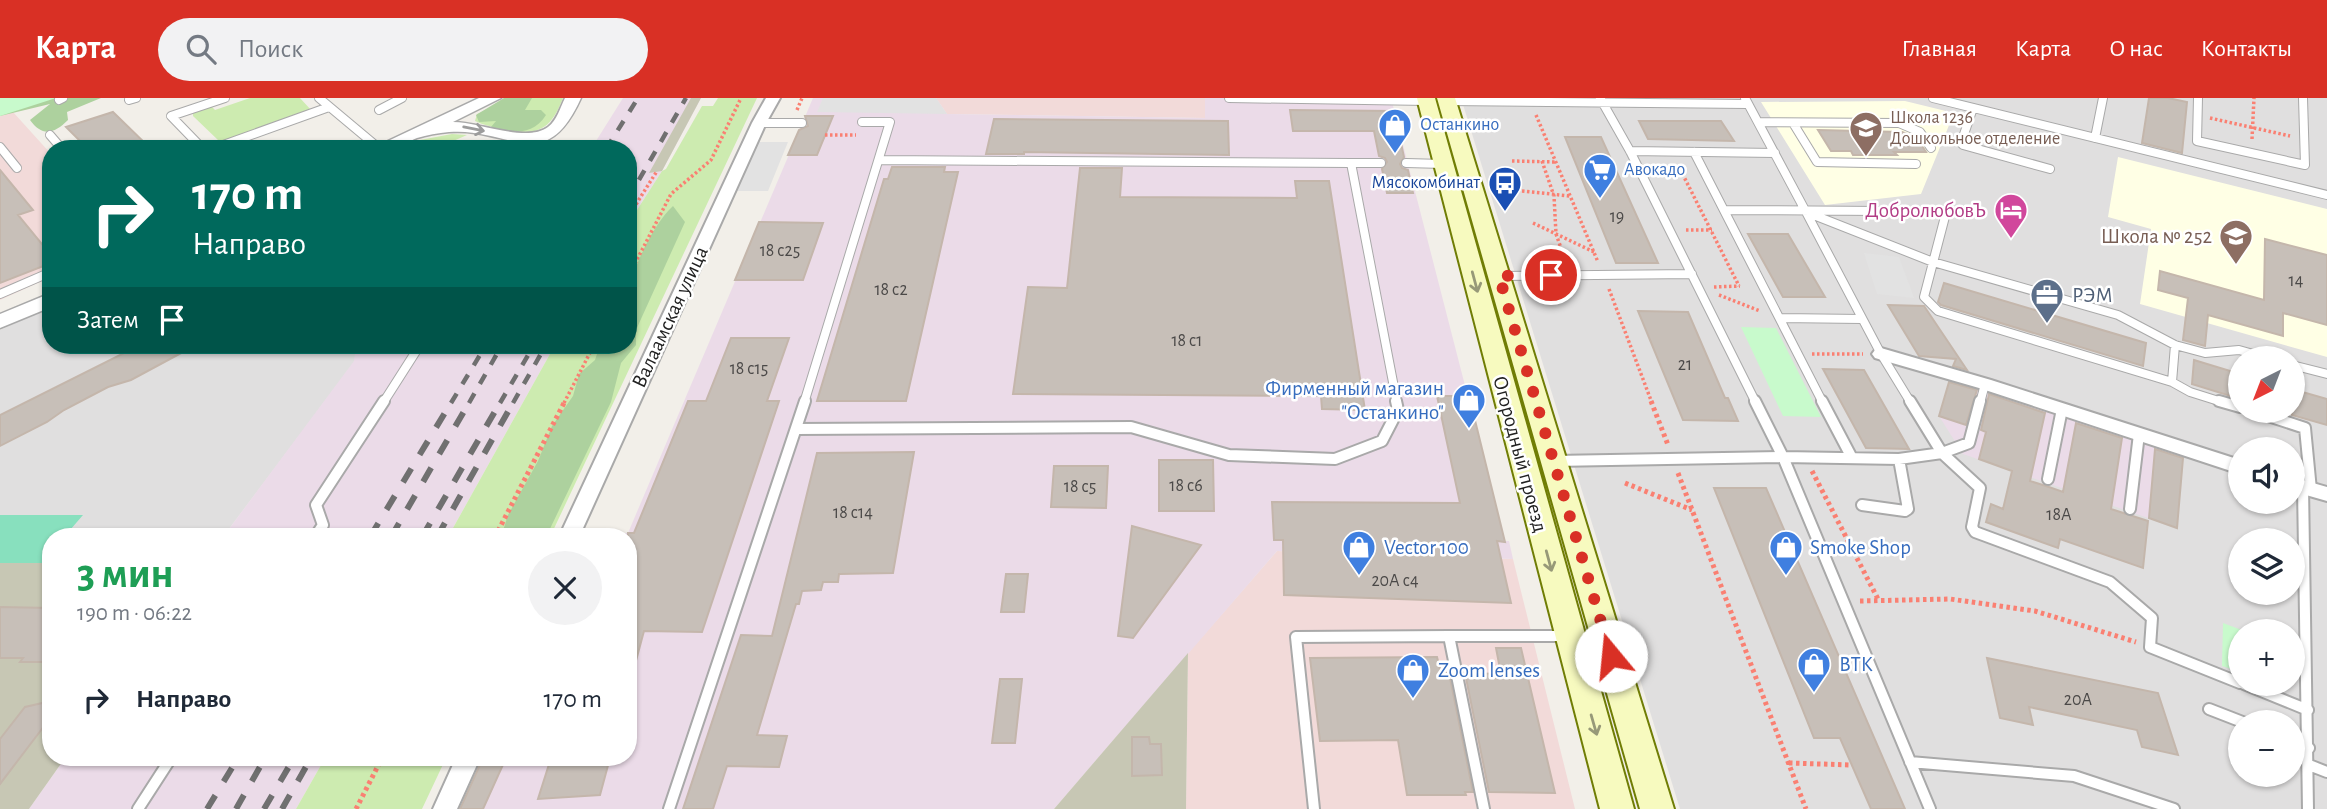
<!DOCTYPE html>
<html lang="ru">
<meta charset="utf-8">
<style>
body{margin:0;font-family:"Alegreya Sans",sans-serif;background:#f2f2f3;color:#1f2937;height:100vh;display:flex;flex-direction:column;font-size:26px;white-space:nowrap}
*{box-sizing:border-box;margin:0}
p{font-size:23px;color:#747a83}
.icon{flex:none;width:38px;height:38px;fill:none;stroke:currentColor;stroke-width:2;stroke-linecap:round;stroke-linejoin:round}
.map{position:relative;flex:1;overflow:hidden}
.details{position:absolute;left:42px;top:430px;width:595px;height:238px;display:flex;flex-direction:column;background:#fff;border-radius:28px;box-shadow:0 2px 5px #0004}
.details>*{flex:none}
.banner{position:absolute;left:42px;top:42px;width:595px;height:214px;border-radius:28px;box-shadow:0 2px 5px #0004;background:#00695c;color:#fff;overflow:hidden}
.needle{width:46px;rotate:222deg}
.buttons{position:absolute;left:2228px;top:248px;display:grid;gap:14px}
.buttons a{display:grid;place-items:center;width:77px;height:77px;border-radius:50%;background:#fff;box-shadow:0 2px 5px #0004;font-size:35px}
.pin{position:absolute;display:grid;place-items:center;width:60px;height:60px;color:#fff;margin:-30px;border:4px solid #fff;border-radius:50%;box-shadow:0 2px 7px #0007}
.me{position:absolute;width:77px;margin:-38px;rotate:343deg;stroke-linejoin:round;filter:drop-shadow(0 0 5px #0008)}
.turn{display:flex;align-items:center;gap:24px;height:147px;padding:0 35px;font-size:32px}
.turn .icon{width:91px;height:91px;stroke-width:2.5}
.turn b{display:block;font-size:49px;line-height:60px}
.then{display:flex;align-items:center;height:66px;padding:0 35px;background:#0003;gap:14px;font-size:26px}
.round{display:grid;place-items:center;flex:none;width:74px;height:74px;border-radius:37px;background:#f2f2f3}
.summary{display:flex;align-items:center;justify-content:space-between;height:119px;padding:0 35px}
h1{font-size:42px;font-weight:700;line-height:52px;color:#1e9e55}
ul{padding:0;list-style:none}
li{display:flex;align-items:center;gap:21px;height:105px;padding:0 35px}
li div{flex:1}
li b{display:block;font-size:26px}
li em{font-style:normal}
header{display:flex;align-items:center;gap:42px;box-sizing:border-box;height:98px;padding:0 35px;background:#d93025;color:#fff}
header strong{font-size:33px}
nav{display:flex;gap:38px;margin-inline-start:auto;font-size:24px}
.search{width:490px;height:63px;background:#f2f2f3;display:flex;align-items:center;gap:18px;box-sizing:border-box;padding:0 24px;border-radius:38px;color:#747a83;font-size:26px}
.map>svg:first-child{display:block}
</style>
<header>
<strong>Карта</strong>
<div class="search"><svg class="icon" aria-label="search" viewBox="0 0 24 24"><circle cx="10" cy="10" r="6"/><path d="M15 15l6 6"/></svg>Поиск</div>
<nav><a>Главная</a><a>Карта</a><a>О нас</a><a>Контакты</a></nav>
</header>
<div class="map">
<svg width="2327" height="711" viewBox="0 0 2327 711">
<rect width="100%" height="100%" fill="#f2efe9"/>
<path fill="#e0dfdf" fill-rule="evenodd" d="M1461 0H2327V711H1680ZM2240 261H2292V313H2240ZM2240 352H2292V404H2240ZM2240 443H2292V495H2240ZM2240 534H2292V586H2240ZM2240 625H2292V677H2240Z
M51 209V247H356L355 263 223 439H51V465H0V232Z"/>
<path fill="#f2dad9" d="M936 0H1205L1206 20 947 16Z
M13 14 51 56V179L0 202V18Z
M1277 453 1513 461 1575 711H1186L1188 555Z"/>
<path fill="#ebdbe8" d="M623 0H701L662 73 628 126V51H591Z
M813 0H936L947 16 1205 20V0H1391L1505 443H1509L1513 461 1277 453 1054 711H460L483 660H628V439H582L584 435H628Z
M356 247H555L448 439H223L354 263Z
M1951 279 2183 354 2177 430 1963 356 1939 318Z
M65 660H325L296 711H29Z"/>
<path fill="#ffffe5" d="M1905 3 1954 15 1921 96 1825 107 1761 4Z
M2118 59 2327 111V259L2140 206 2151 131 2108 119Z"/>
<path fill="#c7c7b4" d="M691 0H701L662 73 649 75Z
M0 465H51V660H65L29 711H0Z
M1188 555 1186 711H1054Z"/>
<path fill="#cdebb0" d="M250 0H300L311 12 222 43 218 42 193 18V15L211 8 215 12Z
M511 0H563C550 34 536 38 502 31 493 29 483 27 475 23L477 16Z
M718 0H757L550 439H448L555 247H628V126L662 73 666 71 702 8H713Z
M452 36 467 37 435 51H395L420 42Z
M325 660H446L422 711H296Z"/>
<path fill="#add19e" d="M0 0H101L67 14 68 22C54 36 42 39 30 22L50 6 0 18Z
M504 0H532L525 12H541L546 17C534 36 516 35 495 33L491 29 496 23 479 24 476 17Z
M673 108 685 124 636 232V247L621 265 611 304 546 439H501L508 417 538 363 552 328 573 298 579 276 595 262 600 247H628C628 230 626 212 628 196 632 171 654 125 673 108Z"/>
<path fill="#c8facc" d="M0 0H56L0 18Z
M1741 229 1776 230 1821 319 1783 318Z
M2223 525 2247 534H2240V574L2222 568Z"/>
<path fill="#88e0be" d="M0 417H83L64 439H51V456L43 465H0Z"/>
<path fill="#e2e2e2" d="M823 0H936L947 16 817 14Z
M758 44H788L768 93H737Z
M1864 155 1899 159 1914 200 1877 196Z"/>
<path fill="#c7bfb8" stroke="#c4b6ab" stroke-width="2" d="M2149 0H2168L2187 4 2182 55 2142 45Z
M1290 12 1394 13 1404 59 1400 66 1402 70 1408 72 1413 95H1387L1382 71 1387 64 1385 60 1379 58 1374 33H1293Z
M113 14 151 51H88L66 29Z
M805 18H833L817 57H788L799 32 808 28Z
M994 21 1228 23 1229 57 1024 54V56H986Z
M1639 23H1721L1734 43 1648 41Z
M1818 32 1902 34 1916 39 1926 54H1894L1897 57H1853L1851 53H1831Z
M1565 39H1601L1658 165H1616Z
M892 69H945L944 74H958L906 303H817L884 81H888Z
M1080 70H1122L1120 99 1297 100 1295 83H1329L1365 312 1322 311 1321 298 1013 296 1028 189 1067 190Z
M0 72 33 112 18 117 51 157V165L0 185Z
M759 124 823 125 803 182H735Z
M1748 136H1788L1825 199H1783Z
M2265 141 2327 157V227L2283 215V238L2208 217 2205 248 2183 242 2188 200 2158 192 2160 173 2264 202Z
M1944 185 2146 245 2143 268 1941 207 1938 204Z
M1888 207 1924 208 1967 272 1953 268 1956 261 1919 258Z
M1638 213 1688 214 1725 300H1728L1738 323 1683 322Z
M731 240H789L767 303H779L702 534 644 533 634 570 628 569V435H634L688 303H706Z
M140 247H196L131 282 108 289 64 312 47 324 0 348V317Z
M2194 262 2240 276V301L2192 286Z
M1823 271 1864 272 1909 351 1866 350Z
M1949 284 1977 292 1966 327 1939 318Z
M2292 291 2327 301V327L2292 317Z
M1989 296 2045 315 2030 383 2046 388 2063 394 2076 325 2122 340 2111 411 2148 423 2143 470 2060 441 2058 450 1986 424 1991 406 2003 411 2012 373 1979 361 1986 334 1981 332Z
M1437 298H1469L1505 444 1497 443 1511 505 1284 497 1283 442H1274L1272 404 1460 405Z
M2155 351 2183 360 2177 430 2149 420Z
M914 354 893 475 839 476 838 484H823L821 492 802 493 799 506H796L757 637 787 638 779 669 727 668 713 711H683L741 537 772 538 817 355Z
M1159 362H1213L1214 413H1159Z
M1054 368H1108L1106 410 1051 409Z
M1714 390H1766L1905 711H1871L1840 640H1814Z
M1132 428 1201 447 1133 540 1118 538Z
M1006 476H1028L1024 514H1001Z
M0 509 51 510V564H20L23 560H0Z
M1496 550H1521L1555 695 1489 694 1465 575 1501 576Z
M1437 559 1441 575H1449L1473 694H1465L1466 697H1407L1398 642 1320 643 1310 560Z
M1987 560 2158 595 2178 657 2142 649 2137 632 2029 609 2033 627 2000 620Z
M1000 581H1022L1015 645H992Z
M51 603V619L0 686V641L25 609Z
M1132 639H1149L1150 646H1161L1162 677 1132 678Z
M483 660H506L483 711H460Z
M551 660H610L600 697 538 701Z"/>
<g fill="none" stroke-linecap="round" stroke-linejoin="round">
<defs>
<path id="service-far1" d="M319 0 380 51
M1229 0 1427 3
M1600 0 1630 53 1756 305
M1745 0 1806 114 1933 164 2118 217 2175 247 2205 255 2239 252 2271 261
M1933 0 2327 97
M2198 0 2197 43 2305 67 2303 0
M59 2 63 0
M129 2 136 0
M1447 3 1748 6
M1973 10 1961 45 1963 47 2050 71
M379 12 402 0
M1759 24 1899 25 1920 34 1931 50
M759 25H802
M1793 25 1817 64 1916 66
M50 37 62 51
M2095 40 2103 0
M0 49 17 70
M203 51 171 18 225 0
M212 51 329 9
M524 51 534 39
M1630 53 1775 55
M1694 54 1823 305
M880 62 1351 65 1397 305
M1351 65H1381
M1406 65 1443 66
M1947 111 1924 199 1938 213 2172 284
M1724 112 1880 113
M1806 114 1881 256 1911 305
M1499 178 1692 176
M0 196 51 174
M1780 220 1862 221
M2175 247 2172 284 2190 294 2225 305
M2292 267 2327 276
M383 305 420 247
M804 305 890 24H862
M1980 305 1985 286"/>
<path id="service" d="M1822 303 1852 360
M1910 303 1942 355 1899 361 1783 359 1930 711
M1980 303 1969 345 1942 355 1980 390 1972 429 1975 434 2110 484 2152 520 2150 549 2240 585
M2219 303 2240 309
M2253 313 2305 330 2311 392
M796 331 1131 329 1229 357 1335 361 1382 343 1398 312 1396 303
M1554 363 1783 359 1755 303
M2048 381 2062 311
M2303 389 2308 711
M1862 407 1905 413 1908 411 1899 361
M2130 411 2139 336
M315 439 323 427 316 407 384 303
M1449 538H1567
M2244 586 2308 612
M2209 611 2245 625
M2292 643 2309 650
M1910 664 2074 678 2174 711
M2309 667 2327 674
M138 711 171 660
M669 711 805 303
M1314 711 1296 539 1449 538 1484 711"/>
<path id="minor" d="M766 0H780L766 25 579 439H559L752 25Z
M1881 250 1991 282 2240 362V376L1979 290 1875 260 1872 256 1875 252Z
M2292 379 2327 389V403L2292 393Z
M456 660H480L457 711H433Z"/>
<path id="tertiary" d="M479 0H501L453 24C479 24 527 45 548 29 557 22 560 10 565 0H581C545 80 510 29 449 34 438 35 427 37 417 40 409 43 401 49 392 51 385 52 377 51 371 51Z
M51 195V209L0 230V216Z"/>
<path id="secondary" d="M1417 0H1435L1634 711H1600Z
M1437 0H1455L1674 711H1640Z"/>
</defs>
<use href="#service-far1" stroke="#a9a9a9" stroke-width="10"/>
<use href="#service" stroke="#a9a9a9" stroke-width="14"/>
<use href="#minor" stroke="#a9a9a9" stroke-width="4"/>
<use href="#tertiary" stroke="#a9a9a9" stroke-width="3"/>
<use href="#secondary" stroke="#707d05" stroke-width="4"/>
<path stroke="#fa8072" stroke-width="3.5" stroke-dasharray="2.5 2.5" stroke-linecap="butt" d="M797 12 802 0
M1536 17 1598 164
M2210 20 2290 38
M825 37H856
M2252 41 2254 0
M1512 63 1556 64
M1542 63 1554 98 1556 136 1566 164
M1678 67 1739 188
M1522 93 1570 98
M628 119 657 73
M1533 125 1594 154
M1686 132H1712
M628 179 671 96 711 62 741 0
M1714 189 1740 188
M1609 191 1652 305
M1719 197 1760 213
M1812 256H1863
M564 305 594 247"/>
<path stroke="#fa8072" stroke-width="5" stroke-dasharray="3.5 3.5" stroke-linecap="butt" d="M1651 303 1668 347
M1812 373 1879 503
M1678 375 1806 711
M1625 385 1692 412
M495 439 565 303
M1860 503 1950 501 2035 513 2136 544
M1789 665 1852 667
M356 711 382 660"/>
<use href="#service-far1" stroke="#fff" stroke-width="8"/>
<use href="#service" stroke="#fff" stroke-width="10"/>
<use href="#minor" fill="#fff" fill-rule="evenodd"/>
<use href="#tertiary" fill="#fff" fill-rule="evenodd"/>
<use href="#secondary" fill="#f7fabf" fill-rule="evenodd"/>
<path stroke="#707070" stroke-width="4.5" stroke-dasharray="11 11" stroke-linecap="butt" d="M606 51 638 0
M628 101 686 0
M451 305 486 247
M469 305 502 247
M500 305 534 247
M513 305 546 247"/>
<path stroke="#707070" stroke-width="6" stroke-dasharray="16 16" stroke-linecap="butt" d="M370 439 452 303
M391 439 470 303
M422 439 501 303
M437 439 514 303
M207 711 238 660
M236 711 265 660
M264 711 294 660
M282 711 311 660"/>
</g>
<defs><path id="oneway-shaft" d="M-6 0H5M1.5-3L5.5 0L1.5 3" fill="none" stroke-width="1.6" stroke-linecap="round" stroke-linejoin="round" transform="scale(1.75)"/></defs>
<use stroke="#9c9c9c" href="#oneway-shaft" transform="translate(474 31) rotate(11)"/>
<g stroke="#979978">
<use href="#oneway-shaft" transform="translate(1475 184) rotate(75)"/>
<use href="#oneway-shaft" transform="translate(1549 463) rotate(75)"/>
<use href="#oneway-shaft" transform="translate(1594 627) rotate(74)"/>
</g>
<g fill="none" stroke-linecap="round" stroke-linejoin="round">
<path stroke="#d93025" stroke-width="12" stroke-dasharray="0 21.6" d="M1551 177 1499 178 1611 558"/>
</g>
<defs>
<symbol id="shop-pin" viewBox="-11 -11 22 30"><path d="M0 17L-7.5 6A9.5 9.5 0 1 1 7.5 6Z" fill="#3f7fe0" stroke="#fff"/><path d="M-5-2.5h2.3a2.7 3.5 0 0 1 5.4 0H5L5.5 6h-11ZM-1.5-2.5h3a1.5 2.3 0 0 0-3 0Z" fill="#fff"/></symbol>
<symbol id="school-pin" viewBox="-11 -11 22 30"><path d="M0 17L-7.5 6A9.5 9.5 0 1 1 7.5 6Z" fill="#8d6e63" stroke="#fff"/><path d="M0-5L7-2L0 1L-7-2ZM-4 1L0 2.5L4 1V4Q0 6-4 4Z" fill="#fff"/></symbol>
<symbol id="supermarket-pin" viewBox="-11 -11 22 30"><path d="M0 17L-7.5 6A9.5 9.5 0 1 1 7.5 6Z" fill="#3f7fe0" stroke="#fff"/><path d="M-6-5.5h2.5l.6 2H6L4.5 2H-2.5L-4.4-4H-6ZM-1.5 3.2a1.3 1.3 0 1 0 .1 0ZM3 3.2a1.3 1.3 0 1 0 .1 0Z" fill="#fff"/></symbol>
<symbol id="bus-pin" viewBox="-11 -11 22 30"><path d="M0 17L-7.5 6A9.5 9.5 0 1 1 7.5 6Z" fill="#1a4fb4" stroke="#fff"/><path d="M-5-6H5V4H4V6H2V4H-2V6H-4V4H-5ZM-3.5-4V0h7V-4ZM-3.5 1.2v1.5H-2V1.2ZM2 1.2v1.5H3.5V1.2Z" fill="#fff"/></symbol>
<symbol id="hotel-pin" viewBox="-11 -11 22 30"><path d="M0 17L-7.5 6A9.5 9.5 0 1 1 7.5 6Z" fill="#d1479c" stroke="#fff"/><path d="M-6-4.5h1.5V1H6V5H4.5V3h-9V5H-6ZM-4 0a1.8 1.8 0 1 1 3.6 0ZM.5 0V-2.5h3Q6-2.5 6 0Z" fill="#fff"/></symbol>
<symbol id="office-pin" viewBox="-11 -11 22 30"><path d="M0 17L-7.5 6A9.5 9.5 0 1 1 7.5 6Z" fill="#5c6f8a" stroke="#fff"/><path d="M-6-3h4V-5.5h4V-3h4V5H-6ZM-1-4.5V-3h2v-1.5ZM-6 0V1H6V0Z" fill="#fff"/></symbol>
</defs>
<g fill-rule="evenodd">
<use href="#shop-pin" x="1376" y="8" width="38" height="52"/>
<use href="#school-pin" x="1847" y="11" width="38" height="52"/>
<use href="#supermarket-pin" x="1581" y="53" width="38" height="52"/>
<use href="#bus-pin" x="1486" y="66" width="38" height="52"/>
<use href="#hotel-pin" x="1992" y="93" width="38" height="52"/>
<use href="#school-pin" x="2217" y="119" width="38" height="52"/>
<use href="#office-pin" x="2028" y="178" width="38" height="52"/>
<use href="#shop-pin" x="1450" y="283" width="38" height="52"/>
<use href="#shop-pin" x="1340" y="430" width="38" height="52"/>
<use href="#shop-pin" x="1767" y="430" width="38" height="52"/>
<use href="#shop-pin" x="1795" y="547" width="38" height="52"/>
<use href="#shop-pin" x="1394" y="553" width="38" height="52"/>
</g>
<g text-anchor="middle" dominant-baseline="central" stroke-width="5" stroke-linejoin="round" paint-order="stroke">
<g font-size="18" fill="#785e54" stroke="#fff" text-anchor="start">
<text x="1890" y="20">Школа 1236<tspan x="1890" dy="21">Дошкольное отделение</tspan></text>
</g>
<g font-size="18" fill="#366cbe" stroke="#fff" text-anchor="start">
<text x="1420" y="27">Останкино</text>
<text x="1624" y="72">Авокадо</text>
</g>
<g font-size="18" fill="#164399" stroke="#fff" text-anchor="end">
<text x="1480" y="85">Мясокомбинат</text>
</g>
<g font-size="18" fill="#4b4948">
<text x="1617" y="119">19</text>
<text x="780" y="153">18 с25</text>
<text x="2296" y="183">14</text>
<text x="891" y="192">18 с2</text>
<text x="1187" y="243">18 с1</text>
<text x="1685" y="267">21</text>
<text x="749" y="271">18 с15</text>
<text x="1186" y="388">18 с6</text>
<text x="1080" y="389">18 с5</text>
<text x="853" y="415">18 с14</text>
<text x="2059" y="417">18А</text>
<text x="1395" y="483">20А с4</text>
<text x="2078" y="602">20А</text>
</g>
<g font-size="21" fill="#b23c85" stroke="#fff" text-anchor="end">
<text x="1986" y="112">ДобролюбовЪ</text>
</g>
<g font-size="21" fill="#785e54" stroke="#fff" text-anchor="end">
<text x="2212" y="138">Школа № 252</text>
</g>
<g font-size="21" fill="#4e5e75" stroke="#fff" text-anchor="start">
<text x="2072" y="197">РЭМ</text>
</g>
<g font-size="21" fill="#222" stroke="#fff">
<text transform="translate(670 219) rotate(-65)">Валаамская улица</text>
<text transform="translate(1520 356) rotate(75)">Огородный проезд</text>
</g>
<g font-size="21" fill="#366cbe" stroke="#fff" text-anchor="start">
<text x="1444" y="290" text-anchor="end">Фирменный магазин<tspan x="1444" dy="24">"Останкино"</tspan></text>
<text x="1384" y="449">Vector 100</text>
<text x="1810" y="449">Smoke Shop</text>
<text x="1839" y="566">ВТК</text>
<text x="1438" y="572">Zoom lenses</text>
</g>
</g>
</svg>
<div class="buttons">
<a><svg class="needle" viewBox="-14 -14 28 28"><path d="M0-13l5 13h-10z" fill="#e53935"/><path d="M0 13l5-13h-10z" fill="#747a83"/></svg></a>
<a><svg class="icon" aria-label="sound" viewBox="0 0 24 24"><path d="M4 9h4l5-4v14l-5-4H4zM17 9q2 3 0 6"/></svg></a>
<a><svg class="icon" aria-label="layers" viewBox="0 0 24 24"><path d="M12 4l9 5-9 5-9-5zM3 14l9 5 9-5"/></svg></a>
<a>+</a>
<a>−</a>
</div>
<div class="pin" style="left:1551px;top:177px;background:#d93025"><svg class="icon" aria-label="arrive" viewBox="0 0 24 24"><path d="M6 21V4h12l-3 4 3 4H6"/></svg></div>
<svg class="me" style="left:1611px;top:558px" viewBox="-20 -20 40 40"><circle r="19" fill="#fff"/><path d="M0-13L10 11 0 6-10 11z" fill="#d93025"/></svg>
<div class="banner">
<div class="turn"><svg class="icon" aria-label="right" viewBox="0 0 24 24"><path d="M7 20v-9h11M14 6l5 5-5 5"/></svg><div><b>170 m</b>Направо</div></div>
<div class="then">Затем<svg class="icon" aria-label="arrive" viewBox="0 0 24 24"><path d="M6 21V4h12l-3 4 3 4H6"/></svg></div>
</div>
<section class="details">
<div class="summary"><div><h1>3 мин</h1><p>190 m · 06:22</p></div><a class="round"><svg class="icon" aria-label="close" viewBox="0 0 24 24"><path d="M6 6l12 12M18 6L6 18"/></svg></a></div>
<ul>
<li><svg class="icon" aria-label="right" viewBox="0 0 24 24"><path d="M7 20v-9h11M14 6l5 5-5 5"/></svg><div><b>Направо</b></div><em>170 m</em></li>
</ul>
</section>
</div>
